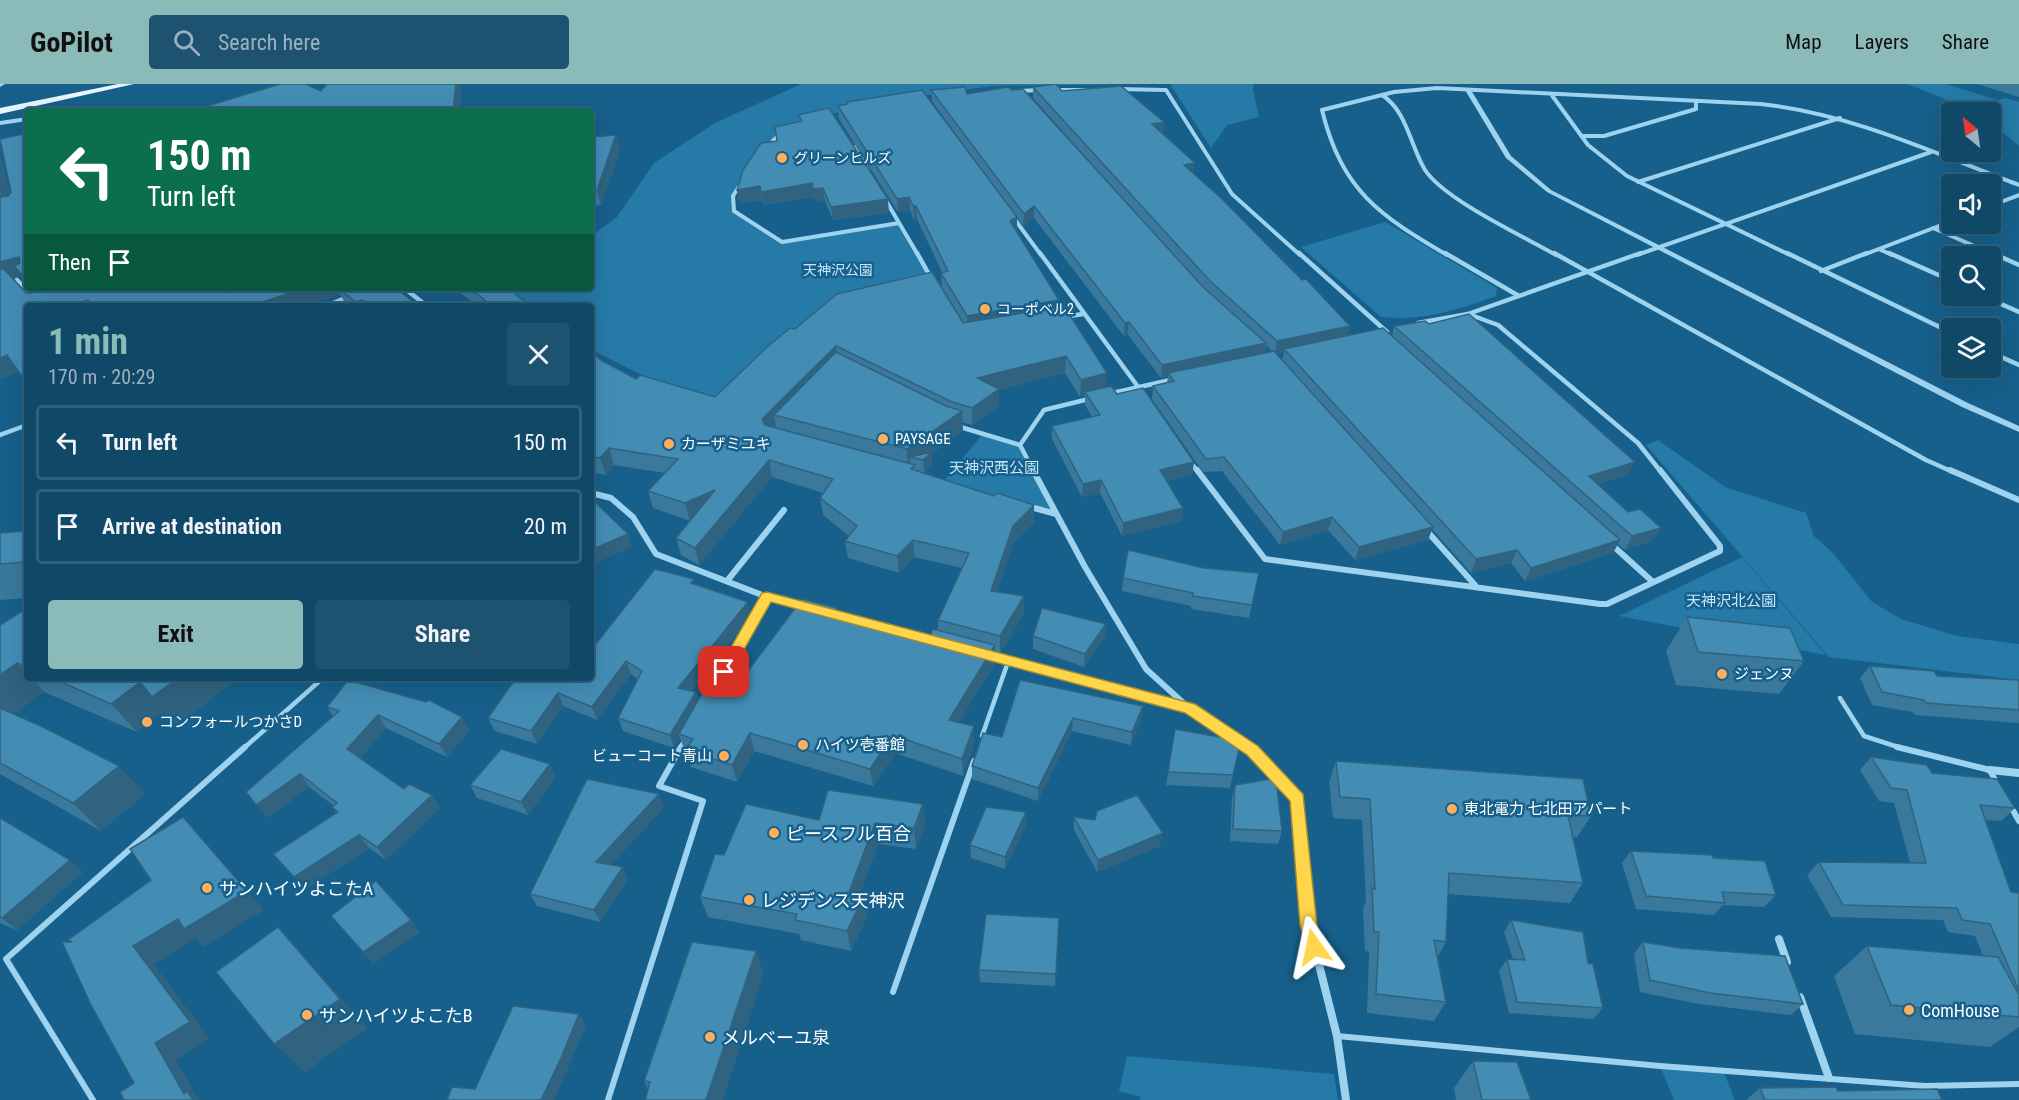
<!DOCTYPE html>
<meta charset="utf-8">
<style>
body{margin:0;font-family:"Roboto Condensed","Noto Sans JP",sans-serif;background:#1e5271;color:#f1f3f6;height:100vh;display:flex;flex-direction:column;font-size:22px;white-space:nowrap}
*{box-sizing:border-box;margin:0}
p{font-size:20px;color:#9cb2c0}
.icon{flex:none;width:33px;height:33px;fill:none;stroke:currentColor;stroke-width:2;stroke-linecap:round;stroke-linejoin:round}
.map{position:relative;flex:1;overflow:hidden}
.panel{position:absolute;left:24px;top:219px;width:570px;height:378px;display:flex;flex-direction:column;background:#104868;border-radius:6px;box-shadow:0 6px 24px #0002,0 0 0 2px #30607c}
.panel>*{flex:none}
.hud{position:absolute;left:24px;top:24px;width:570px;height:183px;border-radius:6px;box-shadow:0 6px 24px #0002,0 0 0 2px #30607c;background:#0b6e4f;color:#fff;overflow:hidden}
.needle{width:39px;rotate:331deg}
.tools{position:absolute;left:1941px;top:18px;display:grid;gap:12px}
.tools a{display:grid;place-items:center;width:60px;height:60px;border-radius:6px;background:#104868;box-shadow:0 6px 24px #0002,0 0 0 2px #30607c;font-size:30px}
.pin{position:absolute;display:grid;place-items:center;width:51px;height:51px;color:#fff;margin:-26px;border-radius:12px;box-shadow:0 3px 9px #0006}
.me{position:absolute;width:66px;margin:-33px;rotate:348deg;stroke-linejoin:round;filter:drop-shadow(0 0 4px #0008)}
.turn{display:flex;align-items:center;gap:21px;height:126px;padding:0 24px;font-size:27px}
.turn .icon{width:78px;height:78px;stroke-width:2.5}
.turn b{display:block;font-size:42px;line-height:51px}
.then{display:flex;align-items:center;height:57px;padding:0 24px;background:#0003;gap:12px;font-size:22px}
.round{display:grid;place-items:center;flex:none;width:63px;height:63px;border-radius:6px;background:#1e5271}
.summary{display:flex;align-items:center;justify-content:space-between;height:102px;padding:0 24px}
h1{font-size:36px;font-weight:700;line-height:45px;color:#8bbbb9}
.button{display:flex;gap:12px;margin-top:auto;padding:12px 24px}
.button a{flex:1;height:69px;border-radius:6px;background:#8bbbb9;color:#111;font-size:24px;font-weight:700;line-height:69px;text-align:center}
.button a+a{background:#1e5271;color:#f1f3f6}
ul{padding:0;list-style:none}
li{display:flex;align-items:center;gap:18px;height:75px;margin:0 12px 9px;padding:0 12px;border:3px solid #30607c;border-radius:6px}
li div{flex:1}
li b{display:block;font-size:22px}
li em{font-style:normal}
header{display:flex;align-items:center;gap:36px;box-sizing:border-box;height:84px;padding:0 30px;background:#8bbbb9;color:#111}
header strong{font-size:28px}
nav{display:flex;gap:33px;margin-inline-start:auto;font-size:21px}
.search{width:420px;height:54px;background:#1e5271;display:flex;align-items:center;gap:15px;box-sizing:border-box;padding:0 21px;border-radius:6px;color:#9cb2c0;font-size:22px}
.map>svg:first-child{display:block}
</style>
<header>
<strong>GoPilot</strong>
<div class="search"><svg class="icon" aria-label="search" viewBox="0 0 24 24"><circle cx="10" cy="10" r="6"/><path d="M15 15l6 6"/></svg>Search here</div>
<nav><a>Map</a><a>Layers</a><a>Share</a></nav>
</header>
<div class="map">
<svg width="2019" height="1016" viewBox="0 0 2019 1016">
<rect width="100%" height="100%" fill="#16608b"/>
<path fill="#257aa7" d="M801 0H1130L992 2 869 19 805 38 776 51 733 112 734 127 782 158 899 139 935 201 724 313 691 316 600 270 591 264V222H531L505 204H591V152L617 133 654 79 715 39Z
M1170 0H1254L1253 5 1259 33 1227 41 1211 64Z
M1906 0H1946L1997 16 2005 14 2019 18V62L1991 39 1990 28C1968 28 1930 7 1906 0Z
M1385 138 1497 204 1496 212C1462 225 1418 238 1381 233L1301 163Z
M982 351 1020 361 1056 430 941 400Z
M1658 356 1725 403 1806 429 1814 452 1833 469 1872 518 1901 535 1957 552 2019 560V596L1829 573 1646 361Z
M1742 473 1826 571 1619 532Z
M1127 972 1334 990 1338 1016H1140V1013L1119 1007Z
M1660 982 1723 986 1735 1016H1674Z"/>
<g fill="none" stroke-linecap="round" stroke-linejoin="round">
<path stroke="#9ed3ef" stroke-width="4.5" d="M710 612 767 513
M1840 614 1864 652 1901 664
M982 652 1008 578
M244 664 323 594
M680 664 685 656"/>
<path stroke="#9ed3ef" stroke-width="6" d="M1897 663 1990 686 1996 698
M2010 721 2019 737
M893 908 974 677
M1337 952 1660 982 1925 1002 2019 1000
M93 1016 6 875 245 663
M608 1016 703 717 659 702 681 663"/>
<path stroke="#9ed3ef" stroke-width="4.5" d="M1468 230 1519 212"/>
<path stroke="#9ed3ef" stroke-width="4" d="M1117 5 1166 6 1232 110 1300 171
M1054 6H1086
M1018 7 1041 6
M1551 10 1588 61 1627 92 1790 171
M1382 11C1407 27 1410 61 1425 86 1445 116 1523 152 1556 171
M0 39 27 35
M1581 52H1604L1696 25V17
M854 63 869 88
M766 64 782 48
M1638 98 1840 34
M740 101 733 112 734 127 782 158 899 139
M885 115 918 171
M1990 122 2019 111
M1013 133 1041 171
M1933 144 1995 171
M1879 165 1892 171
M1447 171C1379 131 1342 107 1322 26L1394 8 1437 4 1761 20C1852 30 1934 69 2019 101
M1637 171 1931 68
M1863 171 1952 137"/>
<path stroke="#9ed3ef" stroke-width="4.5" d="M917 169 931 194
M1040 169 1144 311
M1299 169 1387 248
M1445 169 1519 212 1641 169
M1554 169 1926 376 1953 388
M1787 169 1952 249
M1889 169 1952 197
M1992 169 2019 181
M1821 187 1867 169
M17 196 41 222
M404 204 427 222
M1983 212 2019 228
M326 222 350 212
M1063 233 1083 230
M1418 239 1468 230 1498 241 1638 359 1661 388
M1990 268 2019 281
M1108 310 1175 295
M957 342 1020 361
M0 351 27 341
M1189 376 1198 388
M1034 388 1020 361 1044 326 1093 314"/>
<path stroke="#9ed3ef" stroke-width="6" d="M1033 386 1085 483 1146 585 1190 625
M1197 386 1265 475 1600 520H1607L1720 467V462L1660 386
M1950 386 2019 416
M591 409 611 414 633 433 656 470 767 513 804 522
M1027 422 1056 430
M1426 446 1475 501
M1611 460 1653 498
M727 497 784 426
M987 572 1190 625 1249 664"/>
<path stroke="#9ed3ef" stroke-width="8" d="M1247 663 1298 715 1309 841 1337 952 1346 1016
M1990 686 2019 689
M1779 855 1787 878
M1800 913 1829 994"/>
<path fill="#9ed3ef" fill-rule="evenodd" d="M0 0H5L0 3Z
M1466 5 1471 6 1511 72 1551 106 1968 319 2019 342V348L1962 323 1547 108 1506 74 1465 6Z"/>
<path fill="#e6f5ff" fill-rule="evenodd" d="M118 0H134L0 30V24Z"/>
</g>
<path fill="#3a799c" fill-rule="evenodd" d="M1977 0H2019V13Z
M1033 3 1062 7 1163 49 1162 50 1193 89 1348 252H1392L1394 242 1628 391 1598 400 1628 428 1661 444 1653 457 1625 466 1618 460 1613 469 1525 497 1511 479 1471 489 1432 445 1428 456 1355 476 1328 446 1280 461 1222 387 1203 388 1152 315 1153 302 1167 299 1168 292 1161 294 1128 251 1124 252 1034 134 1023 142 932 17 931 6 967 10 1144 138 1033 14ZM1266 261 1272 267 1265 269ZM1284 268 1282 276 1277 269Z
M847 18 1017 133V146L1016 147 1059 216V223L1106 303 1117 310 1194 378 1192 391 1166 397 1183 424 1181 437 1122 452 1100 409 1082 413 1052 355V342L1092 333 1085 321V311L1080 313 1065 289 999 306V322L972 341 962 338 963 347 932 369V381L924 389 1034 438 1013 459 997 508 1024 530 1000 569 995 568V579L959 638 974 642V659L963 692 895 669 873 702 754 667 737 698 691 683 680 654 674 664 623 647 618 634 638 595 631 590 597 636 563 622 537 660 495 647 488 634 591 594 696 501 751 531 691 607 696 608 699 616 729 612 838 527 930 552 938 547V536L962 484 914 473 899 489 848 474 845 457 849 452 823 431 820 414 823 409 772 393 699 481 681 471 676 454 690 437 653 424 648 407 665 389 614 381 606 391 591 388V268L601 276 636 295 715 313 795 245 961 235 942 203 941 189 942 188 917 135 914 136 910 126 898 128 839 35 838 22 847 20Z
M798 31 889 129 833 136 825 117 815 118 814 113 764 121 762 116 739 119 737 106 777 57 799 38Z
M27 49V200L21 192 13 194 26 209H32L33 207 30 204H223L229 209 232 208 226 204H396L418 222H348L345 219 340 210 307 222H27L19 288 0 295V71L10 110 11 108Z
M591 53 620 66 601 121 591 122Z
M454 204H508L530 222H477Z
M27 447V514L0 516V449Z
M1204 484 1259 489 1249 534 1191 525V522L1122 507 1123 494Z
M27 524V594H238L176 642 164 627 137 648 44 608 13 630 145 710 101 747 0 690V541Z
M1687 533 1804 577 1779 610 1676 601 1666 567Z
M1106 540 1105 553 1084 583 1033 565V552Z
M1870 582 1937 592 2019 596V639L1915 631 1913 628 1872 621 1860 594Z
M1020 596 1143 622 1141 635 1131 661 1072 647 1038 717 972 695V682L1002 653Z
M327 623 462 633 469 646 447 673 386 644 360 674 404 705 440 724 386 776 369 764 305 805 273 770 336 729 332 723 334 722 309 703 267 734 333 632Z
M1175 645 1241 657 1230 704 1166 701Z
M1871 673 1932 689 2015 724 2001 737 1985 736 2011 808 2019 809V943L1990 963 1855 950 1834 892 1867 862 1983 872 1975 852 1948 848 1943 836 1831 833 1807 791 1819 778 1910 779 1894 719 1879 717 1860 686Z
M1336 677 1591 732 1577 753H1573L1583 799 1570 819 1448 810 1446 858 1437 874 1446 918 1434 937 1367 929 1369 868 1365 867 1363 824 1366 817 1362 736 1333 734 1329 698Z
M556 692 528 731 477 714 470 701Z
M1235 701 1282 747 1278 760 1230 757 1232 714Z
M923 720 925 741 916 765 878 760 860 809 865 810 868 830 851 867 801 856 799 850 708 833 700 813 724 771 819 736Z
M664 723 611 781 628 795 600 838 537 822 530 810Z
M1074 733 1160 762 1097 788 1074 746Z
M0 734 83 788 17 846 0 839Z
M1026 741 1005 785 971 774 970 761Z
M1631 767 1713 774 1776 811 1764 823 1723 821 1714 831 1636 825 1622 779Z
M331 832 411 836 420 848 373 880Z
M1059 834 1055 902 980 898 979 886Z
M1511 836 1588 879 1603 924 1593 935 1509 929 1499 887 1507 875H1513L1504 848Z
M1643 858 1803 920 1791 931 1699 920 1640 908 1634 870Z
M764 890 648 1005 644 997Z
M1473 977 1531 1016H1456L1454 1004Z
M1760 1004 1838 1007 1942 1016H1748L1747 1015Z"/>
<path fill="#2f637f" d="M456 0H459L462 8 460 27H453Z
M1164 38 1163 49 1151 51 1152 40Z
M616 51 620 66 601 121 597 106Z
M0 71 12 120 0 124Z
M1195 79 1193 91 1184 81Z
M812 99 814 113 764 121 761 108Z
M760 102 762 116 739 119 737 106Z
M823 104 825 117 815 118 813 105Z
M909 113 910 126 898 128 897 115Z
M888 115 889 129 833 136 831 123Z
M913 122H916L917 135 914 136Z
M1034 122V134L1023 142 1024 130Z
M1017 133V146L1010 151V137Z
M19 173 27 186 14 182 21 192 0 197V178Z
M304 204H337L340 210 307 222H251Z
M88 216 92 222H70Z
M363 216 366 222H358L356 218Z
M1059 216 1058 230 967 246V232Z
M1129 238 1128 251 1124 252 1125 239Z
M1350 242 1347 254 1284 265V268L1275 270 1277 257Z
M1266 259 1264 272 1168 289V292L1161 294 1162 281Z
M836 262 838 279 774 331 776 341 765 352 762 335Z
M7 271 19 288 0 295V274Z
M1066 272 1065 289 999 306V322L972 341V324L977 294Z
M1107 289 1106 306 1085 308V311L1080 313 1081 296Z
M962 327 963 347 932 369V381L924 389 923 376 910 373 911 384 908 385 907 365Z
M609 364 614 381 606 391 600 374Z
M769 376 772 393 699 481 695 464Z
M1194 378 1192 391 1158 399 1160 386Z
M1635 378 1628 391 1583 405 1589 392Z
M1101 396 1100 409 1082 413 1083 400Z
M715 406 690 437 685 419Z
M1034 421V438L1013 459 992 524 991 507 1013 442Z
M1183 424 1181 437 1122 452 1123 439Z
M1332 433 1328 446 1280 461 1283 448Z
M1433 443 1428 456 1355 476 1359 463Z
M1661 444 1653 457 1625 466 1632 452Z
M628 450 632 463 591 481V466Z
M913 456 914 473 899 489 897 472Z
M1620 456 1613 469 1525 497 1531 484Z
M1517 466 1511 479 1471 489 1476 475Z
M1024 512V530L1000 569V552Z
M748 518 751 531 682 617 678 604Z
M1106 540 1105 553 1084 583 1085 570Z
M995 561V579L950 653 949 636Z
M626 577 631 590 597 636 592 623Z
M17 579 27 589V594H32L44 608 0 640V591Z
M178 594H238L176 642 164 627 137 648 111 620 140 598Z
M696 608 700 621 679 650 680 654 674 664 670 651Z
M558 609 563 622 537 660 531 647Z
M1143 622 1141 635 1131 661 1132 648Z
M378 631 386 644 356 678 347 665Z
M462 633 469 646 447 673 439 660Z
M1073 634 1072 647 1038 717V704Z
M974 642V659L963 692 962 675Z
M750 649 754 667 737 698 732 681Z
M893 651 895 669 873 702 870 685Z
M550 680 556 692 528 731 521 718Z
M119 682 145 710 101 747 73 719Z
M300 690 309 703 267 734 256 721Z
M659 710 664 723 602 791 596 778Z
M432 711 440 724 386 776 377 763Z
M923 720 925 741 916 765 914 744Z
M1026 728V741L1005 785V773Z
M183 733 264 826 203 863 195 855 154 880 210 955 176 976 199 1016H192L184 1010 155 959 133 862Z
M875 739 878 760 853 828 849 808Z
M1163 749 1160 762 1097 788 1098 776Z
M359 751 369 764 305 805 294 793Z
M70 776 83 788 17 846 2 834Z
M623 783 628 795 600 838 594 826Z
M865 810 868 830 851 867 847 847Z
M411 836 420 848 373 880 363 868Z
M278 843 306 874 368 944 305 988 274 960Z
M756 867 764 890 723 1016H706Z
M579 930 586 941 568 985 554 1016H541Z"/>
<path fill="#438db5" stroke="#2f637f" stroke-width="1.5" d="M280 0H306L321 7 327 0H456L453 27H175L176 26 198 25Z
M1056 0 1062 7 1121 2 1164 38 1152 40 1195 79 1184 81 1220 113 1302 196 1306 195 1350 242 1277 257 1210 197 1033 3Z
M965 3 967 10 1008 3 1012 6 1023 5 1203 203 1266 259 1162 281 1129 238 1125 239 1034 122 1024 130 931 6Z
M922 6 1017 133 1010 137 1059 216 967 232 941 189 948 187 916 122H913L909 113 897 115 838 22 848 20 847 18Z
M829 24 888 115 831 123 823 104 813 105 812 99 761 108 760 102 737 106 743 86 761 59 777 57 775 43 802 37 798 31Z
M27 49V196L14 182 20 179 19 173 0 178V113L8 112 11 108 0 55Z
M616 51 597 106H591V53Z
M4 185 26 209H32L33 204H223L229 209 236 207V204H304L251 222H94L88 216 70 222H27V300L7 271 0 274V186Z
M932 188 963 239 1064 222 1107 289 1081 296 1066 272 977 294 999 305 972 324 950 317 836 262 762 335 765 341 915 381 911 385 994 412 997 409 1034 421 1013 442 991 507 1024 512 1000 552 938 536 969 469 913 456 897 472 845 457 857 442 820 414 833 395 769 376 695 464 676 454 715 406 685 419 648 407 678 375 609 364 600 374 591 372V268L601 276 636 295 640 291 715 313 766 264 790 244 795 245 837 210Z
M338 204H396L418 222H369L363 216 356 218Z
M469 204H508L530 222H493Z
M1469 230 1635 378 1589 392 1628 428 1640 425 1661 444 1632 452 1394 242 1425 237 1429 240Z
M1383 244 1620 456 1531 484 1517 466 1476 475 1284 265Z
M1274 267 1433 443 1359 463 1332 433 1283 448 1224 373 1206 375 1153 302 1174 297 1168 289Z
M836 268 946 322 962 327 907 365 774 331Z
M1111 302 1117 310 1143 304 1194 378 1160 386 1183 424 1123 439 1101 396 1083 400 1052 342 1100 331 1085 308Z
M932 368 923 376 910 373Z
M591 414 628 450 591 466Z
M27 447V478L0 480V449Z
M1128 466 1204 484 1259 489 1252 521 1193 512V509L1123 494Z
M655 485 694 495 691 499 748 518 678 604 696 608 670 651 618 634 642 587 626 577 592 623 558 609 531 647 488 634 508 605 517 594H591V566Z
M802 515 837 524 835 527 930 552 933 545 995 561 949 636 974 642 962 675 893 651 870 685 750 649 732 681 685 666 693 655 679 650 704 606 729 612Z
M27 524V583L17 579 0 591V541Z
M1042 524 1106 540 1085 570 1033 552Z
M1687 533 1790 544 1804 577 1698 568Z
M1870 582 1934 587 1937 592 2019 596V626L1926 619 1924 616 1882 608Z
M52 594H178L152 613 140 598 111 620Z
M348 596 426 618 429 616 462 633 439 660 378 631 347 665 404 705 409 700 432 711 377 763 359 751 294 793 273 770 338 728 332 723 337 719 300 690 256 721 246 708 339 627 327 623Z
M1020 596 1143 622 1132 648 1073 634 1038 704 972 682 983 649 1002 653Z
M0 624 45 644 119 682 73 719 0 679Z
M1175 645 1241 657 1233 691 1168 688Z
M501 665 550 680 521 718 470 701Z
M1871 673 1927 681 1932 689 1997 695 2015 724 1980 721 2011 808 2019 809V907L1990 840 1962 836 1957 824 1843 821 1819 778 1926 779 1907 706 1891 704Z
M1336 677 1583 695 1591 732 1568 731 1583 799 1449 789 1446 858 1434 856 1446 918 1376 910 1379 848H1374L1372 804 1375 805 1370 715 1340 713Z
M1276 694 1282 747 1233 745 1235 701Z
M587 695 659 710 596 778 623 783 594 826 530 810Z
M828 706 923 720 914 744 875 739 849 808 865 810 847 847 795 836 797 830 700 813 715 770 724 771 746 720 819 736Z
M1137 711 1163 749 1098 776 1074 733 1095 736 1097 727Z
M986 723 1026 728 1005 773 970 761Z
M183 733 247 807 184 845 178 835 133 862 190 938 155 959 184 1010 187 1007 193 1016H124L120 1008 134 999 91 921 62 858H72L68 856 151 796 130 765Z
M0 734 70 776 2 834 0 833Z
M1631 767 1712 771 1713 774 1765 777 1776 811 1722 808 1725 819 1646 812Z
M376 797 411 836 363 868 331 832Z
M986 830 1059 834 1056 890 979 886Z
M1511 836 1583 848 1588 879 1593 880 1603 924 1517 918 1507 875 1525 876Z
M278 843 340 915 274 960 216 888Z
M692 858 756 867 706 1016H645L650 998 644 997Z
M1643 858 1680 864 1785 872 1803 920 1710 909 1650 896Z
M1867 862 1998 873 2019 911V933L1891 921Z
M513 922 579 930 561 974 541 1016H447L452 1003 475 1005Z
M1473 977 1517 978 1531 1016H1482Z
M1836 1003 1838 1007 1937 1005 1942 1016H1765L1760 1004Z"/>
<path fill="#ffd54a" stroke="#a68a30" stroke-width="1.5" d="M767 508 1195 620 1258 662 1303 710 1317 841 1323 863 1320 869 1314 872 1308 869 1300 841 1290 717 1247 671 1185 629 771 518 729 592H719L717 588 719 584 762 509Z"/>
<g fill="#ffaf5c" stroke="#16608b" stroke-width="2">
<circle cx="782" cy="74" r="6"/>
<circle cx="985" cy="225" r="6"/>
<circle cx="883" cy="355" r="6"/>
<circle cx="669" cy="360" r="6"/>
<circle cx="1722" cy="590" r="6"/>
<circle cx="147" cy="638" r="6"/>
<circle cx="803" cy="661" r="6"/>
<circle cx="724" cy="672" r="6"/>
<circle cx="1452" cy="725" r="6"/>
<circle cx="774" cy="749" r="6"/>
<circle cx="207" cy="804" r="6"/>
<circle cx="749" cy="816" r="6"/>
<circle cx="1909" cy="926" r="6"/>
<circle cx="307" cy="931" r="6"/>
<circle cx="710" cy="953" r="6"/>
</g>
<g text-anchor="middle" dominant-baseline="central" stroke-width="5" stroke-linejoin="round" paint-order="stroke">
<g font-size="14" fill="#fff" stroke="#16608b" text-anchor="start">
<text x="794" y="74">グリーンヒルズ</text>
<text x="997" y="225">コーポベル2</text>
</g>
<g font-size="14" fill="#c4e8fb" stroke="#16608b">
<text x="838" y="186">天神沢公園</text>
</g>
<g font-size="15" fill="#fff" stroke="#16608b" text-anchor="start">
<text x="895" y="355">PAYSAGE</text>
<text x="681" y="360">カーザミユキ</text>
<text x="1734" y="590">ジェンヌ</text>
<text x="159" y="638">コンフォールつかさD</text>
<text x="815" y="661">ハイツ壱番館</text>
<text x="712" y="672" text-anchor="end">ビューコート青山</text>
<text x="1464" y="725">東北電力 七北田アパート</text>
</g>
<g font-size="15" fill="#c4e8fb" stroke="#16608b">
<text x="994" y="384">天神沢西公園</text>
<text x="1731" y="517">天神沢北公園</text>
</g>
<g font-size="18" fill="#fff" stroke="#16608b" text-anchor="start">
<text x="786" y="749">ピースフル百合</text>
<text x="219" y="804">サンハイツよこたA</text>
<text x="761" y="816">レジデンス天神沢</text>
<text x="1921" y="926">ComHouse</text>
<text x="319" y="931">サンハイツよこたB</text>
<text x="722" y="953">メルベーユ泉</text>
</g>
</g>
</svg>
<div class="tools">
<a><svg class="needle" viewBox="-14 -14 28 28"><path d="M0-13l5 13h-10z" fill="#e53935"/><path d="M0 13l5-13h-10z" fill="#9cb2c0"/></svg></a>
<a><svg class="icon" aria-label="sound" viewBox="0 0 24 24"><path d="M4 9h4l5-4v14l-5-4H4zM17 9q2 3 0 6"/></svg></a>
<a><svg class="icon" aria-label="search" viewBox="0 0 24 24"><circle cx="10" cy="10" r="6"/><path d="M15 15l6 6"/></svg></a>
<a><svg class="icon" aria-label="layers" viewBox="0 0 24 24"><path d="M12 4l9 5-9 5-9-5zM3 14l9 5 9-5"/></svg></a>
</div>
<div class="pin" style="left:724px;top:588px;background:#d93025"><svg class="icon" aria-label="arrive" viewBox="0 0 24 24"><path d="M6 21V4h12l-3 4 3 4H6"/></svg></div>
<svg class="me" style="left:1314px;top:863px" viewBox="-20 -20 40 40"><path d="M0-17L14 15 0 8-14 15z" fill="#ffd54a" stroke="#fff" stroke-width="4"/></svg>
<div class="hud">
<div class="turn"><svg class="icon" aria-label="left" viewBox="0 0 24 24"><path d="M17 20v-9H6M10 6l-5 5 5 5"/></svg><div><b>150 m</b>Turn left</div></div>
<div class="then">Then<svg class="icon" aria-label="arrive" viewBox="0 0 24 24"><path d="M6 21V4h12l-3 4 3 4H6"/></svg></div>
</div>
<section class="panel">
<div class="summary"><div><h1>1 min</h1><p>170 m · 20:29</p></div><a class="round"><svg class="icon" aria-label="close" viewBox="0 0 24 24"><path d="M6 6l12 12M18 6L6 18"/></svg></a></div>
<ul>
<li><svg class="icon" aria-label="left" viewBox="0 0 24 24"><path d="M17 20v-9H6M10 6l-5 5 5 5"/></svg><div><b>Turn left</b></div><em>150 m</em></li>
<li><svg class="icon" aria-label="arrive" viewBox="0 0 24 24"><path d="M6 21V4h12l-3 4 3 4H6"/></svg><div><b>Arrive at destination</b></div><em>20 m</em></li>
</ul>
<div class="button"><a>Exit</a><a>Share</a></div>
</section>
</div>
